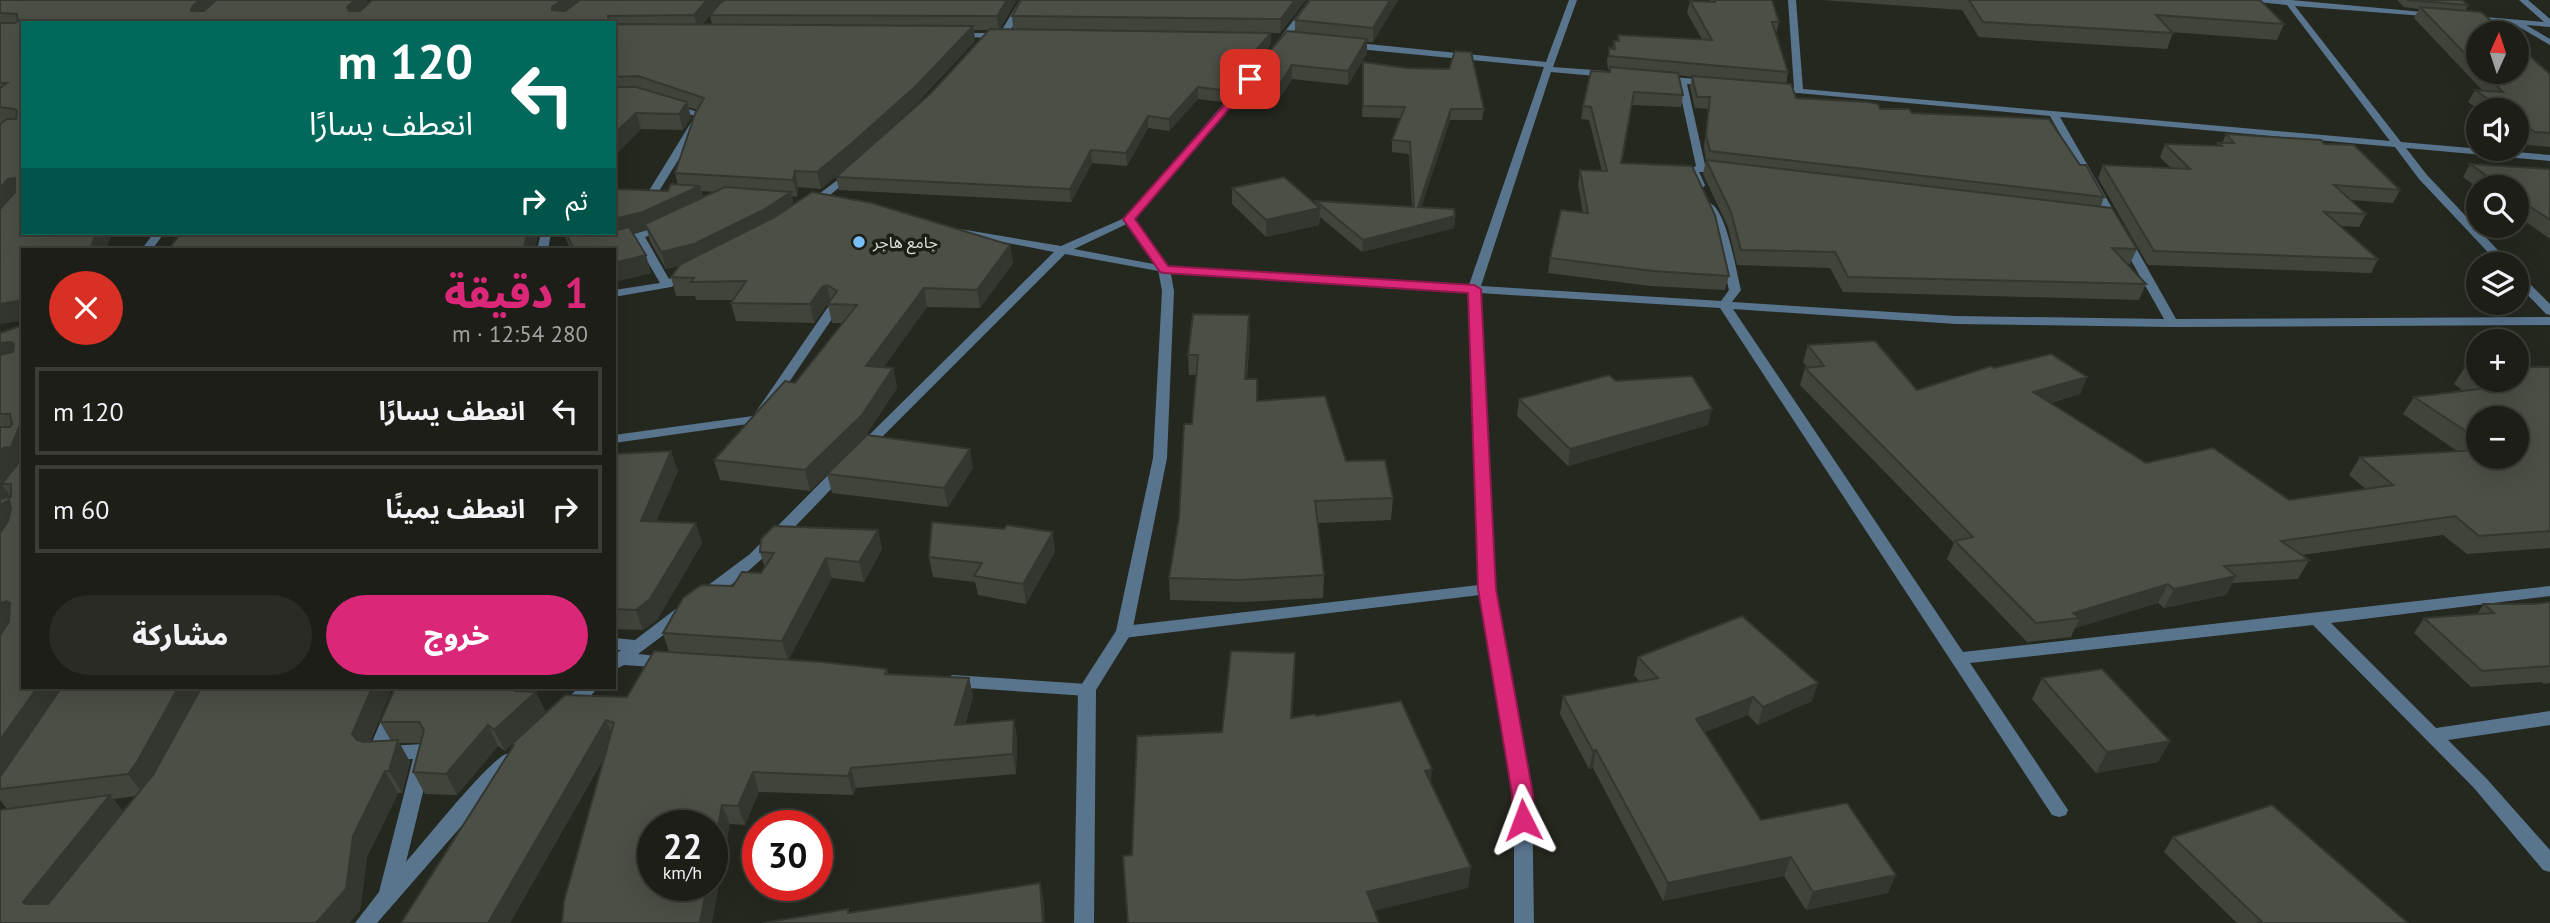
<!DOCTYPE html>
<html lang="ar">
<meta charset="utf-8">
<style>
body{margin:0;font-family:"PT Sans","Noto Sans Arabic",sans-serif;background:#292b24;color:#f1f3f6;direction:rtl;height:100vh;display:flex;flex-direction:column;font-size:26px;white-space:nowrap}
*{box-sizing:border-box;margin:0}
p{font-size:23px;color:#a0a2a1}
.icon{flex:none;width:38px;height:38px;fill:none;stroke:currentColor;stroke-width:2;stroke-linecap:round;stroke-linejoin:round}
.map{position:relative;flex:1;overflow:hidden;direction:ltr}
.side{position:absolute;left:21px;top:248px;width:595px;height:441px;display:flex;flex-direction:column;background:#1c1e17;border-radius:0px;box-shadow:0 7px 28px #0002,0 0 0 2px #3a3c36;direction:rtl}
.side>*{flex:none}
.top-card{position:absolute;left:21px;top:21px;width:595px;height:214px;border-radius:0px;box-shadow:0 7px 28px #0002,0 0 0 2px #3a3c36;direction:rtl;background:#00695c;color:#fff;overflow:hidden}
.needle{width:46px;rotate:3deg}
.controls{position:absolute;left:2466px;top:21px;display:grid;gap:14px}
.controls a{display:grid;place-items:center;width:63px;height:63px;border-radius:50%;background:#1c1e17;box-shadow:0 7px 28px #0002,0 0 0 2px #3a3c36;font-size:35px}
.speed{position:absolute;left:637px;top:810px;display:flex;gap:14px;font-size:35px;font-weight:700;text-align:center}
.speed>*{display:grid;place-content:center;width:91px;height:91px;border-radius:50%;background:#1c1e17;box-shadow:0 7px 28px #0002,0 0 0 2px #3a3c36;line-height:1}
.speed small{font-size:18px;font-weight:400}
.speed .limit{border:10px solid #d22;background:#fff;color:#111}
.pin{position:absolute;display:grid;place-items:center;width:60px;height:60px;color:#fff;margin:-30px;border-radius:14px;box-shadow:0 4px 10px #0006}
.me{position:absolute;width:77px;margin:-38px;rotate:357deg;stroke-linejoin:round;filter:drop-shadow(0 0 5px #0008)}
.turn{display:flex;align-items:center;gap:24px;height:147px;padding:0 28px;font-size:32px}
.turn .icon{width:91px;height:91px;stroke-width:2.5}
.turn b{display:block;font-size:49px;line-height:60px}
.then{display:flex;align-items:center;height:66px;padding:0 28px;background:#0003;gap:14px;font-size:26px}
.round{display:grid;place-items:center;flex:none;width:74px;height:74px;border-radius:37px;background:#292b24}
.headline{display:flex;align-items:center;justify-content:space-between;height:119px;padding:0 28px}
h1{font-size:42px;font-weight:800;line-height:52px;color:#db2777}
.action{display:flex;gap:14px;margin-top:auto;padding:14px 28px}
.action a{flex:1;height:80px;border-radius:42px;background:#db2777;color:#fff;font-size:28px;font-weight:800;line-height:80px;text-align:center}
.action a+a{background:#292b24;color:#f1f3f6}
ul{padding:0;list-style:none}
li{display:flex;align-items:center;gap:21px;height:88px;margin:0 14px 10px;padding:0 14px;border:4px solid #3a3c36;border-radius:0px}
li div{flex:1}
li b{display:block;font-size:26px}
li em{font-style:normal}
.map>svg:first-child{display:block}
</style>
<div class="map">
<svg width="2550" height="923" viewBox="0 0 2550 923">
<rect width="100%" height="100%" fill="#25281f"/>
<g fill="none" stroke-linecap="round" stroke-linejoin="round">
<path fill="#59758e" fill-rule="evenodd" d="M541 233H551L548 250H537Z"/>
<path fill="#59758e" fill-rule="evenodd" d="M1020 0H1028L1006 38 957 37 953 35 957 33H1000Z
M1569 0H1577L1553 67 1607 71 1611 74 1607 77 1551 72 1481 286 1721 301 1729 290 1715 228 1705 206 1710 203C1727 211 1736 271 1741 290L1732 302 1956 316 2164 319 2119 239 2125 236 2131 239 2176 319 2550 317V325L2172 327 1956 324 1733 309 1963 652 2550 586V596L2331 623 2436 728 2550 711V725L2448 740 2486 778 2550 850V872L2543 870 2474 788 2313 625 1970 663 2068 810 2066 815 2059 817 2052 815 1720 308 1480 293 1495 589 1532 794 1534 923H1514V794L1480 595 1124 638 1118 636 1116 632 1118 628 1124 626 1479 585 1468 292 1164 272 1065 254 868 451H858L856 448 1054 252 952 232 948 231V227L1061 246 1129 216 1133 217V221L1074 249 1164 266 1469 285 1544 67 1348 48 1344 45 1348 42 1546 62Z
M1788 0H1796L1803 89 2390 141 2287 5 2258 2 2254 0H2291L2434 13 2438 15 2437 17 2295 6 2401 142 2550 155V161L2406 148 2427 175 2511 264H2499L2419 179 2395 147 2060 117 2120 222 2115 225 2110 222 2050 116 1774 91 1772 89 1777 86 1794 88Z
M2519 0H2528L2550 19V27L2526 25 2550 39V45L2514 24 2472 20 2468 18 2472 16 2544 22Z
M1662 76 1708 80 1712 83 1708 86 1687 84 1705 165 1716 169 1711 172H1699L1705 185 1704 187H1696L1688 170 1696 166 1678 83 1659 81 1658 79Z
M674 104 706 115 656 196H648L647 194 695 116 671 109V105Z
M852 169 856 170V174L815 207H807V203Z
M665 225 670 228 669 230 645 237 669 279 687 272 693 275 691 277 671 287 614 297V290L660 283 635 240 600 250H584L585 248Z
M154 233H164L152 250H141Z
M2516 273 2520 274 2550 304V315L2546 314 2516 283Z
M832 306 838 310 762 422 614 443V435L753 416 828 307Z
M841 466 848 470 846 473C825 495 724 607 699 600L697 596 699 592 750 554 836 467Z
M683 606 689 608 691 612 689 616 638 654 673 658 675 662 673 666 667 668 624 665 614 670V655L621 650H614V638L635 640 677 608Z
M953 675 1087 684 1093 686 1096 690 1093 694 1087 696 953 687 947 685 945 681 947 677Z
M395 688H412L388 746 424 744 430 746 433 751 406 862C423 843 488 761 506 754 511 752 511 754 516 755L519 760 377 923H355L379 892 413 759 376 761 370 759 367 754Z
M578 688H597C589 699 575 717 561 713L558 708Z"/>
<path fill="#59758e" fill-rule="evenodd" d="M1309 0H1317L1282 47H1276V43Z
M1245 79 1252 81 1135 219 1170 269 1174 291 1167 458 1132 632 1096 690 1094 923H1074L1078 690 1116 631 1153 458 1162 291 1158 269 1124 219Z"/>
</g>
<path fill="#40443b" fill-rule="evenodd" d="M0 0H367L368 3 372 0H1017L999 30H1013L1012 16 1306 0 1280 33H1271V44L1222 102 1198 99 1169 131 1148 128 1127 166 1092 163 1071 202 839 190 836 177 931 93 989 30H974L975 41 919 101 855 160 821 189 798 187 797 197 792 196 793 204 1010 245 1013 263 980 308 927 307 883 367 893 368 897 388 866 435 810 491 720 480 714 460 795 383 842 323H832L828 305 826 306 814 323 736 321 731 303 733 300H696L695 296H676L671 277 679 266 666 269 650 241 647 230 633 233 651 273 614 282V250H571L563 233H614L668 191 678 185 675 173 698 110 688 107 691 118 683 130 641 129 614 156V23H23L111 236 106 250H23V320L0 324V124L2 123H0ZM716 8 710 15 712 25H702ZM701 191 716 192 703 197Z
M1310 0H1398L1373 42H1367V53L1348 85 1292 79 1274 107 1237 103V89L1295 32V20Z
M1710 0H1772L1779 22 1776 34 1788 72 1786 84 1796 98 1912 113 2080 165 2104 197 2101 206 2137 249 2130 264H2127L2146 284 2139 300 1843 292 1830 268 1737 265 1728 227 1703 174 1706 160 1704 147 1708 109 1695 108 1690 87 1692 77 1679 75 1683 95 1681 107 1632 105 1622 163 1729 276 1725 290 1650 286 1548 273 1550 258 1583 213 1578 184 1580 170 1602 171 1589 120 1581 119 1583 106 1609 72 1610 69H1608L1607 61 1609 48 1612 49 1614 41H1617L1618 35 1702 39 1687 13 1690 1 1710 2Z
M1822 0H2260L2284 24 2277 40 2171 32 2173 33 2167 49 1979 37 1962 10Z
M2397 0H2462L2468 5 2465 11 2478 33V72H2516L2550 74V147L2528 145 2516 137V110H2479L2468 102 2475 90H2482L2414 18 2419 9 2404 7Z
M1363 62 1484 109 1482 120H1450L1421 207 1455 216 1454 228 1362 252 1320 217 1319 225 1266 237 1232 204V188L1316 204V201L1412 206 1409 154 1392 152V140L1401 118 1362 117Z
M2226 134 2324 144 2400 190 2393 203 2351 200 2366 214 2359 227 2341 226 2378 259 2371 273 2148 265 2098 178 2103 165 2171 168 2160 157 2165 144 2217 146 2218 143H2222Z
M2470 164 2550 169V239L2516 215V187L2478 188 2463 177Z
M23 325V688H392L370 742 391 741 380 722 395 688H530L532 692H536L546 713 627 697 669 652 663 633 733 586 761 573 765 568 760 552 878 530 882 549 864 582 832 578 788 660 887 669 888 674 969 678 973 697 965 724 1014 720 1017 739 1016 774 856 788 853 795 759 792 745 825 730 824 605 756 510 923 514 747 512 744 505 751 498 746 457 795 425 794 413 772 421 743H399L410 762 402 793H398L367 857 360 910 349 923H0L7 809 0 800V333ZM136 796 123 812 113 799 122 798Z
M1250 335 1247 379 1257 401 1346 461 1393 498 1391 520 1317 523 1324 575 1323 598 1241 602 1170 600 1169 578 1179 518 1192 424 1196 375H1189L1188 355Z
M1808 345 1917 390 1994 368 2087 377 2080 394 2050 403 2146 463 2289 500 2366 489 2349 475 2360 457 2457 451 2403 414 2414 397 2463 391 2454 384 2465 367H2478V380H2516L2550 367V548L2467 554 2443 535 2302 555 2309 560 2298 579 2232 583 2226 595 2164 608 2158 603 2075 628 2071 637 2027 642 1947 559 1954 543 1800 385 1805 368 1807 367 1803 362ZM2478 418 2516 457H2478Z
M1616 381 1708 425 1568 466 1517 416 1519 399Z
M614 454 678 471 656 521 702 543 657 620 643 630 614 629Z
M973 468 948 507 832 493 827 474Z
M1055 552 1026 604 978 595 975 582 933 577 929 557Z
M2550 602V683L2544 684 2542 682 2471 687 2414 633 2424 618 2477 614 2484 604H2534Z
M1638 657 1812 701 1758 725 1748 715 1705 732 1761 820 1888 893 1806 910 1784 876 1663 901 1593 768 1589 769 1560 714 1563 696 1640 682 1634 675Z
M2042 678 2170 741 2158 762 2096 773 2032 699Z
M2173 837 2408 923H2237L2164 852Z"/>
<path fill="#343730" d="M199 0H220L198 21 191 11 192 7Z
M355 0H367L369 5 353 21 347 7Z
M562 0H588L556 23 552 10V7Z
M707 0H730L716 8 698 29 694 15Z
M1007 0H1017L999 30 997 16Z
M1295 0H1306L1280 33 1281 19Z
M1390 0H1398L1373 42V28Z
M973 26 975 41 919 101 855 160 821 189 817 172Z
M1271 33V44L1222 102 1221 90Z
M1367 39V53L1348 85V71Z
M1292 65V79L1274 107V93Z
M1198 87V99L1169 131V119Z
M687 102 691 118 683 130 679 114Z
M1451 109 1450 120 1417 219 1418 207Z
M636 113 641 129 614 156V134Z
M1148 116V128L1127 166 1126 153Z
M1091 150 1092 163 1071 202 1070 189Z
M795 171 798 187 797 197 793 180Z
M15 178 23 192 0 217V188L8 179Z
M700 186 705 203 645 224 647 230 584 245 576 233H614V219Z
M791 192 794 208 699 261 666 269 661 252Z
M1320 208 1319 225 1266 237V220Z
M1455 216 1454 228 1362 252 1363 240Z
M96 233H111V236L106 250H90Z
M409 233H423L416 249Z
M528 233H539L535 250H523Z
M1010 245 1013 263 980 308 977 290Z
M646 255 651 273 614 282V263Z
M827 285 831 303 826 306 814 323 810 304 822 287Z
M924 288 927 307 871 385 866 366Z
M23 300V320L0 324V304Z
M1249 315 1250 335 1245 399V379Z
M11 342 23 360 0 364V343Z
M893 368 897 388 866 435 810 491 805 470Z
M2087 377 2080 394 2026 409 2033 392Z
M1712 409 1708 425 1568 466 1570 449Z
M23 417V467L2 484 12 499 23 519 0 548V451Z
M970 449 973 468 948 507 944 488Z
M671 451 678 471 648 541 641 521Z
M696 523 702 543 657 620 643 630 636 610Z
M878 530 882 549 864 582 859 562Z
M1053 532 1055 552 1026 604 1023 584Z
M826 558 832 578 788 661 782 641Z
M2236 576 2226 595 2164 608 2174 589Z
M2168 584 2158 603 2075 628 2080 618 2073 613Z
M7 601 22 622 0 646V603Z
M1295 653V673L1291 739V718Z
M969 678 973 697 958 745 955 725Z
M1818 683 1812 701 1758 725 1763 707Z
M37 688H68L0 786V740Z
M178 688H204L144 795 128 774Z
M372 688H392L365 755 352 734Z
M518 688H530L533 695 536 692 546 713 505 751 494 730Z
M1753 697 1748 715 1692 737 1696 719Z
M606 720 614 739 510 923H488Z
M1014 720 1017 739 1016 774 1013 754Z
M488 725 498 746 457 795 446 774Z
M398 740 410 762 402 793 389 771Z
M2170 741 2158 762 2096 773 2107 752Z
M1596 750 1593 768 1589 769 1593 751Z
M851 768 856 788 853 795 848 776Z
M1432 769 1430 790 1425 771Z
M385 771 398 793 367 857 360 910 349 923H316L353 836Z
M753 772 759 792 745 825 738 806Z
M110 795 126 817 43 923 23 902Z
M722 805 730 824 712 923H700L707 886H712V858Z
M1791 857 1784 876 1663 901 1668 883Z
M1471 867 1468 888 1366 913 1367 892Z
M1896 875 1888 893 1806 910 1813 892Z
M1040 883 1044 902 1045 923H1043Z"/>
<path fill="#4b4f45" stroke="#343730" stroke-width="2" d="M0 0H199L192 7 191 11H204L216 0H355L347 7 349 11H360L372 0H562L552 7V10L565 11 580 0H707L694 15 608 16 609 23H23V233H96L90 250H23V300L0 304V209L15 192V178L8 179 0 188V124L7 119H16L17 111 14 109 0 107V88L7 83H0V23H15L18 21 17 14 0 13Z
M725 0H1007L997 16 710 15 721 2Z
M1021 0H1295L1281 19 1012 16Z
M1310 0H1390L1373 28 1295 20Z
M1715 0H1772L1779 22H1772L1788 72 1609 56V48L1615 49 1614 41H1619L1618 35 1712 40 1690 1 1715 2Z
M1969 0H2260L2284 24 2156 15 2173 33 1983 22Z
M2407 0H2462L2468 5Z
M2420 7 2481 12 2505 33H2478V67Z
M614 24 973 26 917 85 851 144 817 172 795 171 793 180 675 173 695 114 704 98 638 76 614 77Z
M990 29 1271 33 1221 90 1198 87 1169 119 1148 116 1126 153 1091 150 1070 189 836 177 931 93Z
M1287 31 1367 39 1348 71 1292 65 1274 93 1237 89Z
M2516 44 2550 74V133L2535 132 2516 119V110H2504L2475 90 2503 92 2483 72H2516Z
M1455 51 1471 52 1484 109H1451L1418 207 1454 209 1455 216 1363 240 1316 201 1414 207 1410 142 1392 140 1405 107 1363 106V62L1406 68 1449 69Z
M1610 67 1678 73 1683 95 1634 92 1621 163 1692 166 1715 215 1729 276 1653 271 1550 258 1561 210 1588 213 1580 170 1607 171 1591 107 1583 106 1591 71 1610 72Z
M1692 76 1791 84 1796 98 1868 102 1878 104 1880 109H1909L1912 113 2049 119 2080 165H2086L2104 197 1710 151 1706 135 1710 97H1697Z
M614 87H636L687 102 679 114 636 113 614 134Z
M2226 134 2321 140 2324 144 2354 145 2400 190 2334 185 2366 214 2324 212 2378 259 2154 251 2103 165 2190 169 2165 144 2222 146 2218 143H2234Z
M1706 160 2112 208 2137 249 2112 248 2146 284 1848 277 1835 252 1741 250 1731 212Z
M2470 164 2550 169V220L2516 197V187H2503Z
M1284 177 1320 208 1266 220 1232 188Z
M671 184 700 186 643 212 614 219V189L668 191Z
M725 187 791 192 765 209 694 244 661 252 645 224Z
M812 192 872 203 1010 245 977 290 924 288 866 366 893 368 862 415 805 470 714 460 785 381 795 383 857 305 828 304 837 291 827 285 822 287 810 304 731 303 746 281 691 282 694 278 671 277 681 264 775 217Z
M629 227 646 255 614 263V250H574L566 233H577L578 235H595L605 233H614V231Z
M181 233H303L302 234H316L317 233H409L411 235H422L423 233H528L523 250H168Z
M1193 314 1249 315 1245 379H1257V401L1325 396 1346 461 1385 460 1393 498 1315 501 1324 575 1240 580 1169 578 1179 518 1184 424H1192L1198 355H1188Z
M23 325V417L11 447 3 448 0 451V427H10L12 424 10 414H0V355L13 352 14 344 11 342 0 343V333Z
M1875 341 1917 390 1991 366 1994 368 2051 354 2087 377 2033 392 2146 463 2213 448 2289 500 2393 485 2360 457 2478 450V457H2516V418H2478V439L2414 397 2495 387 2484 380H2516V367H2550V531L2479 536 2455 516 2281 541 2309 560 2224 566 2236 576 2174 589 2168 584 2073 613 2080 618 2036 623 1955 541 1973 537 1805 368 1824 366 1808 345Z
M2465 367H2478V376Z
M1609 375 1616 381 1692 376 1712 409 1570 449 1519 399Z
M867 435 970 449 944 488 827 474Z
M671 451 641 521 696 523 650 599 636 610 614 609V454Z
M23 457V688H37L0 740V635L9 622 10 603 7 601 0 603V533L8 521 11 509 9 500 0 505V499L11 497V484H2Z
M932 522 1004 529 1007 525 1053 532 1023 584 974 576 982 563 929 557Z
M774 526 878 530 859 562 826 558 782 641 663 633 683 598 701 585 733 586 742 572 761 573 774 553 760 552 761 539Z
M2550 602V666L2482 671 2424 618 2494 613 2484 604H2534Z
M1742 616 1818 683 1763 707 1753 697 1696 719 1761 820 1847 803 1896 875 1813 892 1791 857 1668 883 1596 750 1593 751 1563 696 1658 678 1638 657Z
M654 651 822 662 887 669 885 674 969 678 955 725 1014 720 1013 754 851 768 848 776 753 772 738 806 722 805 712 858V826H653V886H707L700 923H562L564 901 614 723 606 720 488 923H401L514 745 512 744 565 695 627 697Z
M1231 651 1295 653 1291 718 1315 714 1316 716 1401 701 1432 769 1425 771 1471 867 1367 892 1379 923H1128L1123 856 1132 855 1137 736 1222 732Z
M2102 669 2170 741 2107 752 2042 678Z
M61 688H178L137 762 128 774 0 789V777Z
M201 688H372L352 734 357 740 363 742 398 740 389 771H385L353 836 346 889 316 923H0V810L110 795 23 902 26 904H48L153 775Z
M395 688H518L516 691 536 692 494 730 488 725 446 774 413 772 424 730 419 722H380Z
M2272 805 2408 923H2257L2262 922 2173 837Z
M1040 883 1043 923H762L848 909V913Z"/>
<path fill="#db2777" stroke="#8e194d" stroke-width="2" d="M1250 76 1253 77V81L1135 219 1168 266 1474 285 1481 289 1496 589 1533 794 1534 820 1531 826 1523 828 1515 826 1512 820V794L1478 589 1468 293 1164 273 1160 272 1123 219Z"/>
<circle fill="#7abff8" stroke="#1b1e15" stroke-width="2.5" cx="859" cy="242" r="7"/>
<g text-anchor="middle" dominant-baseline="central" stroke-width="7" stroke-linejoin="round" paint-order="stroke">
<g font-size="16" fill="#dde0da" stroke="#1b1e15" text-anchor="start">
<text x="873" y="242">جامع هاجر</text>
</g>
</g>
</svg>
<div class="controls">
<a><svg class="needle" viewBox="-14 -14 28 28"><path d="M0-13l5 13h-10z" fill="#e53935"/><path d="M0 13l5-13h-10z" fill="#a0a2a1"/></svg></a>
<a><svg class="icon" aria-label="sound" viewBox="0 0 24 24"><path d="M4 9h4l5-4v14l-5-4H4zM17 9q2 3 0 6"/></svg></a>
<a><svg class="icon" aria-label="search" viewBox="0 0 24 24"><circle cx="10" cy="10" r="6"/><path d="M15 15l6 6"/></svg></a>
<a><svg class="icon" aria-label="layers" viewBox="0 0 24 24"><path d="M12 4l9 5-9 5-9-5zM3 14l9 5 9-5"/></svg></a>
<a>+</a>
<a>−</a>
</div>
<div class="speed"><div>22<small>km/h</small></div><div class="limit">30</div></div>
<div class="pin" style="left:1250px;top:79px;background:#d93025"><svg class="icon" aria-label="arrive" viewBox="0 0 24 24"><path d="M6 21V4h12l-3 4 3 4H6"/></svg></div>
<svg class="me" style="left:1523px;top:820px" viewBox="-20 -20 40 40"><path d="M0-17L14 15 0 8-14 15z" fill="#db2777" stroke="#fff" stroke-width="4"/></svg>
<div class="top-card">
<div class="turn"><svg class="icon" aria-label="left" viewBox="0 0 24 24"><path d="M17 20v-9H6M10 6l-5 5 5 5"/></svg><div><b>120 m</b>انعطف يسارًا</div></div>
<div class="then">ثم<svg class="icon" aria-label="right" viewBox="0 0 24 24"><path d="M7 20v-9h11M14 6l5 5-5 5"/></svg></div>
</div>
<section class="side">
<div class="headline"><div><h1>1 دقيقة</h1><p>280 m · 12:54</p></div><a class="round" style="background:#d93025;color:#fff"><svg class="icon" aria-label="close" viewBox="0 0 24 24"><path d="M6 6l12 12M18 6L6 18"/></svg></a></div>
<ul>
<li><svg class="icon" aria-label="left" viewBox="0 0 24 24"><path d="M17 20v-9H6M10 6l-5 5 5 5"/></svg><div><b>انعطف يسارًا</b></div><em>120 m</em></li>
<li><svg class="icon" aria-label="right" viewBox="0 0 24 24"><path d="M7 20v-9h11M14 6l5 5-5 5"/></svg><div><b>انعطف يمينًا</b></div><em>60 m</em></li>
</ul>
<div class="action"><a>خروج</a><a>مشاركة</a></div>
</section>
</div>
